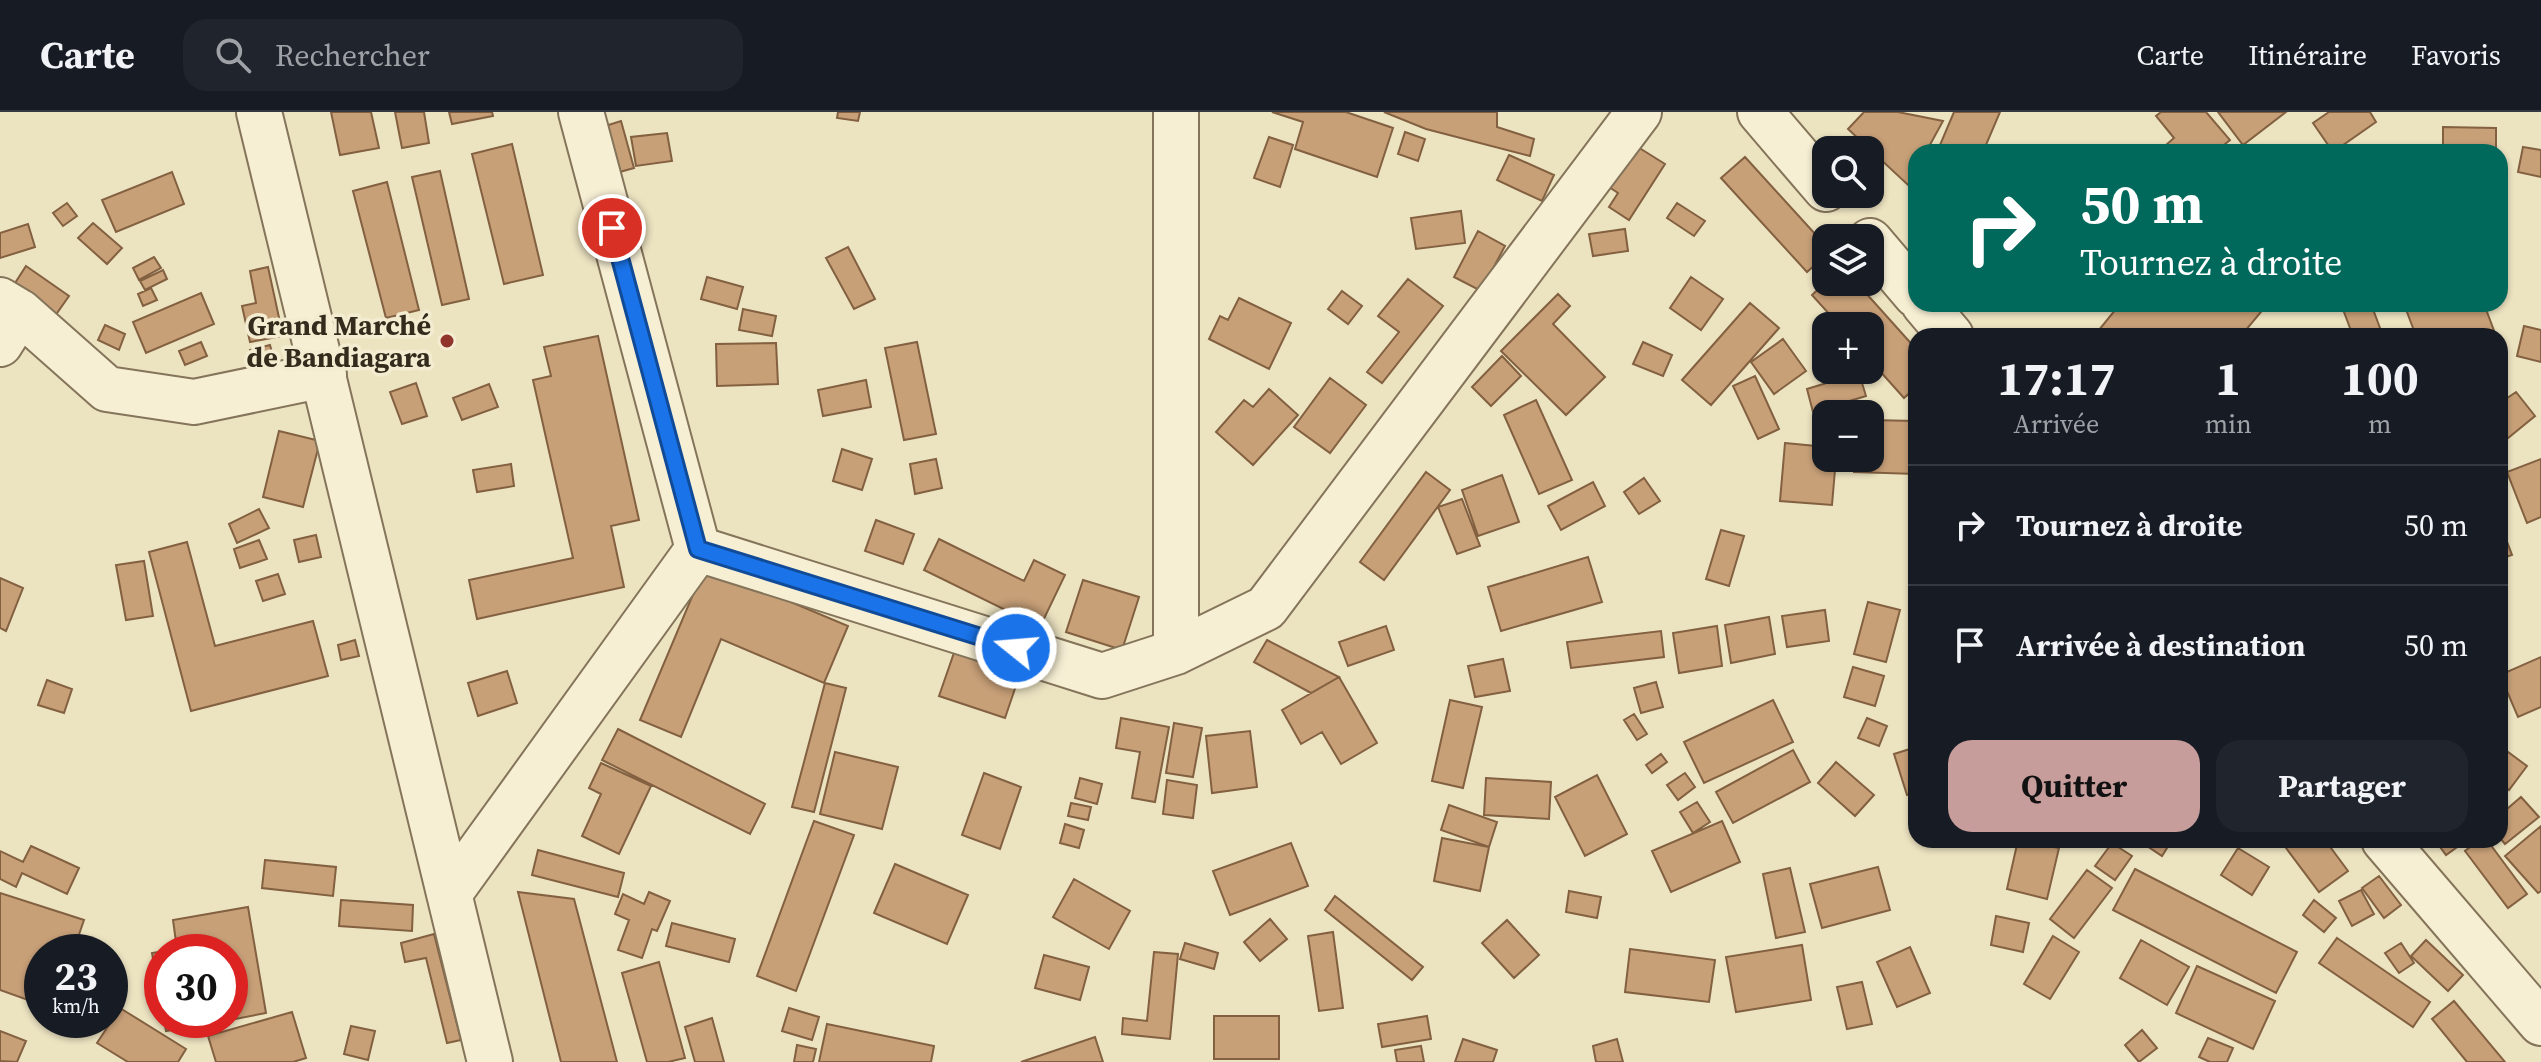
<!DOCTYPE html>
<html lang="fr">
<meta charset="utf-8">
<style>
body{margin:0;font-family:"Source Serif 4",serif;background:#20242c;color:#f1f3f6;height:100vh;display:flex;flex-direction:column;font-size:30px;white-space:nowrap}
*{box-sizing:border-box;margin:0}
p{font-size:26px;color:#9ea1a6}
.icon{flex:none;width:44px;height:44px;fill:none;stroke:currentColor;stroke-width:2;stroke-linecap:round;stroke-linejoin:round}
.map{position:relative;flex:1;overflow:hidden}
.side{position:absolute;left:1908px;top:216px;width:600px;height:520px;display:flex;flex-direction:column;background:#171b24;border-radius:24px;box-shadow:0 2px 6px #0004}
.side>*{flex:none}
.guide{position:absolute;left:1908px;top:32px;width:600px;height:168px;border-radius:24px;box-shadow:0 2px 6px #0004;background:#00695c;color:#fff;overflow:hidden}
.fabs{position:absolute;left:1812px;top:24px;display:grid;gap:16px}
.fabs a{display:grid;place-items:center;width:72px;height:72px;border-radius:16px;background:#171b24;box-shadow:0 2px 6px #0004;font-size:40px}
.speed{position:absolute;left:24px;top:822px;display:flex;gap:16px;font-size:40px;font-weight:700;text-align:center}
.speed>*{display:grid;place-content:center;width:104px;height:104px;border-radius:50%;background:#171b24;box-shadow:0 2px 6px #0004;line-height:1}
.speed small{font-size:20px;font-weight:400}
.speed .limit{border:12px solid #d22;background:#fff;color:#111}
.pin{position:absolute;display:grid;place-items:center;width:68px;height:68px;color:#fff;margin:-34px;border:4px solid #fff;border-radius:50%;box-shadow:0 2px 8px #0007}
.me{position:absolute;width:88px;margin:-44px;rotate:287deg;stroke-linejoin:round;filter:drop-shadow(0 0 6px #0008)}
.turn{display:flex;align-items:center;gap:28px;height:168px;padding:0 40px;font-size:36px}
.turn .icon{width:104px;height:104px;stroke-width:2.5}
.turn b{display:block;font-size:56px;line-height:68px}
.eta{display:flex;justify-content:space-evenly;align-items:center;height:136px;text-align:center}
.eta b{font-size:48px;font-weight:700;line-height:56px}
.cta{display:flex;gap:16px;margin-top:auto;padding:16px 40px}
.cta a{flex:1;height:92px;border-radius:24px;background:#c69d9b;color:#111;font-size:32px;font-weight:700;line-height:92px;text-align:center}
.cta a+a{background:#20242c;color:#f1f3f6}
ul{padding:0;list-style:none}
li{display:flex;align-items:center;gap:24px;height:120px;padding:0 40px;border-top:2px solid #363941}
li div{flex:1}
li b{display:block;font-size:30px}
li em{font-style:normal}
header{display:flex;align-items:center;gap:48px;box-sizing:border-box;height:112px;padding:0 40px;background:#171b24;border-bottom:2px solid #363941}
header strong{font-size:38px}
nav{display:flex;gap:44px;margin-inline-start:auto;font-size:28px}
.search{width:560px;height:72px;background:#20242c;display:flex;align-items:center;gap:20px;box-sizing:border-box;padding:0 28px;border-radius:24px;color:#9ea1a6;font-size:30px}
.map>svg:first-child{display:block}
</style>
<header>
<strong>Carte</strong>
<div class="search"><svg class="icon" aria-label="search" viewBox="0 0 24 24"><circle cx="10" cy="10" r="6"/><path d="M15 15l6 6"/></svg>Rechercher</div>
<nav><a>Carte</a><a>Itinéraire</a><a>Favoris</a></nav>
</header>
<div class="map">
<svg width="2541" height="950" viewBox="0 0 2541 950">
<rect width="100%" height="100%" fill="#ece3c1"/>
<path fill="#c8a078" stroke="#826040" stroke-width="2" d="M331 0H371L379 36 340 43Z
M395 0H424L429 31 402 36Z
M449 0H492L493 4 452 12Z
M838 0H860L858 9 837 6Z
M1272 0H1346L1393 16 1377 65 1295 37 1303 10Z
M1384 0H1497V15L1534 27 1530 44 1426 17Z
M1864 0H1898L1943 9 1926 40H1916V58L1908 73 1848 17Z
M1954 0H2000L1983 40H1956L1940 33Z
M2161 0H2206L2230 28 2215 40H2158L2174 26 2156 4Z
M2218 0H2286L2243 33Z
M2329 0H2370L2376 10 2333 40 2313 11Z
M621 9 634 56 609 63 596 17Z
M2443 15 2496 16V40H2443Z
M1405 20 1425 27 1418 49 1398 42Z
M667 21 672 49 636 54 631 25Z
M1269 25 1293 33 1280 75 1254 66Z
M512 32 543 163 504 172 472 42Z
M1633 32 1665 52 1629 108 1609 95 1618 81 1606 73Z
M2523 35 2541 38V65L2518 60Z
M1509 43 1554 63 1542 89 1497 68Z
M1745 45 1826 134V143L1807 160 1721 66Z
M440 59 469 187 442 193 412 65Z
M172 60 184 92 116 120 102 88Z
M387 70 419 198 386 206 353 79Z
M67 91 77 104 63 114 53 101Z
M1677 91 1705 109 1694 124 1667 106Z
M1461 99 1465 131 1416 137 1411 106Z
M93 111 122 136 107 152 78 126Z
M28 112 35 135 0 146V121Z
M1625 117 1628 139 1593 144 1589 122Z
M1478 119 1505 134 1481 179 1454 165Z
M848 135 875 187 854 197 826 146Z
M154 145 161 156 139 168 133 156Z
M26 154 69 184 50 211 8 182Z
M268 155 283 224 250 230 242 194 256 191 250 159Z
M163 158 167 167 145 178 140 169Z
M707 165 743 175 737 197 701 187Z
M1691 165 1723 187 1701 218 1670 196Z
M1408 167 1443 194 1382 271 1367 260 1399 220 1378 204Z
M1826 170H1856L1916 237V275L1904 286 1870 248V214H1840L1812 183Z
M151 176 157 188 143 194 138 182Z
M1342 179 1362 194 1348 212 1328 197Z
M201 181 214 212 146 241 133 210Z
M1558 182 1570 194 1553 212 1605 265 1566 303 1501 239Z
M1239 186 1291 211 1269 257 1209 227 1220 204 1228 208Z
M1750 191 1779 216 1711 293 1682 268Z
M2120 192H2262L2265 195 2241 224H2094Z
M2341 192H2371L2383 224H2353Z
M2404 192H2484L2496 224H2416Z
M743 197 776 204 772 224 739 218Z
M105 213 125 222 119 238 98 228Z
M2524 214 2541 218V250L2517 244Z
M598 224 639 408 611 414 624 475 477 507 469 468 573 446 533 268 551 264 544 235Z
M1783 227 1806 259 1774 282 1751 250Z
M201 230 207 244 185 253 179 239Z
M917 230 936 322 904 328 885 236Z
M1643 230 1672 243 1663 264 1633 252Z
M776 231 778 272 717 274 716 232Z
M270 233 275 252 254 257 250 238Z
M1502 244 1521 264 1491 294 1472 275Z
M1859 261 1866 284 1813 300 1807 277Z
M1755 264 1779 317 1758 327 1733 274Z
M1330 266 1366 293 1330 341 1294 315Z
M866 268 871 295 823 304 818 278Z
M416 271 427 304 402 312 390 280Z
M489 272 498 295 462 308 453 286Z
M1269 277 1298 303 1253 353 1216 320 1244 288 1253 295Z
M2516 280 2535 304 2502 331 2500 291Z
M1536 288 1572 368 1539 382 1504 303Z
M1870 308 1916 309V362L1854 360V346H1870Z
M279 319 320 329 303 395 263 385Z
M1785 331 1826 335V346H1836L1832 393 1780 389Z
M842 337 872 347 862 378 833 369Z
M936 347 942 376 915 382 910 352Z
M2541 347V405L2527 411 2507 360Z
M511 352 514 374 477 380 473 358Z
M1426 360 1450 378 1384 468 1360 450Z
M1502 363 1519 410 1478 424 1462 378Z
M1644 366 1660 389 1639 402 1624 380Z
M1593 370 1605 394 1561 418 1548 394Z
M1462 387 1480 434 1457 442 1438 395Z
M259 397 269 416 237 431 229 412Z
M876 408 914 422 903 452 865 439Z
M2500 411 2512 443 2500 447Z
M1721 418 1744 424 1729 474 1706 467Z
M316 423 321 445 299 450 294 428Z
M939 427 1024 469 1034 448 1065 463 1040 515 924 458Z
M259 428 267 447 240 456 234 437Z
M187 430 215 534 313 509 328 564 191 599 149 440Z
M1588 445 1602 490 1501 519 1488 475Z
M144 449 153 504 126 508 116 453Z
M705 454 848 514 824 571 721 527 681 625 640 608Z
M278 462 285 482 263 489 256 469Z
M0 466 23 476 6 519 0 516Z
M1083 468 1139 485 1122 538 1066 520Z
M1868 490 1900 498 1886 550 1854 542Z
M1825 498 1829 529 1787 535 1782 504Z
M1769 505 1775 542 1731 551 1725 513Z
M1386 514 1394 538 1348 554 1339 530Z
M1717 514 1722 554 1679 561 1673 521Z
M1661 519 1664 545 1571 556 1567 530Z
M355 528 359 544 341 548 338 533Z
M1267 528 1339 565 1311 581 1254 550Z
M956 535 1022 556 1005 606 939 584Z
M2541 545V595L2518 605 2500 563Z
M1503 547 1510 579 1475 585 1468 554Z
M1853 555 1884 564 1875 594 1844 585Z
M507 559 517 591 478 604 468 571Z
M1339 565 1377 631 1341 652 1322 620 1301 632 1282 598Z
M47 568 72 577 64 601 38 593Z
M1656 570 1663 595 1641 601 1634 576Z
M825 571 846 576 814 700 792 695Z
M1450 588 1482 595 1463 676 1432 669Z
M1773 588 1793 630 1704 671 1684 630Z
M1634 602 1647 622 1637 628 1624 608Z
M1121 606 1169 615 1155 690 1132 686 1140 640 1116 636Z
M1867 606 1887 614 1879 634 1858 626Z
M1174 611 1202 616 1193 665 1166 661Z
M618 617 765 692 750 722 602 648Z
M1250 619 1257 675 1212 681 1206 624Z
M2500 634 2527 654 2509 678 2500 671Z
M1916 635V680L1907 683 1894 642Z
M1793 638 1810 670 1733 711 1716 680Z
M835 640 898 655 882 717 820 702Z
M1661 642 1667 650 1652 661 1646 653Z
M1836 650 1874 683 1855 704 1818 671Z
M601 651 651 674 619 742 582 724 601 682 589 676Z
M984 661 1021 675 1000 737 962 723Z
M1685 661 1695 675 1678 688 1667 673Z
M1597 663 1627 722 1585 744 1555 685Z
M1080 666 1102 672 1097 692 1075 686Z
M1486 666 1551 670 1549 707 1484 703Z
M1167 668 1197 673 1193 706 1163 702Z
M2521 685 2539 705 2505 732 2500 726V703Z
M1697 690 1710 710 1693 721 1680 700Z
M1071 691 1091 695 1088 708 1068 704Z
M1449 693 1497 710 1489 735 1441 718Z
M814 709 854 723 796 879 757 864Z
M1722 709 1740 750 1671 780 1652 739Z
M1065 712 1084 718 1079 736 1060 731Z
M2541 714V779L2538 781 2505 744Z
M1442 726 1489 735 1480 779 1434 769Z
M2018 728 2059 736 2047 787 2007 777Z
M2138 728H2172L2162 744Z
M2280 728H2325L2348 759 2319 780Z
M2435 728H2467L2446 743Z
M2479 728H2487L2527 782 2508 796 2465 739Z
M1291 731 1308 774 1230 803 1213 759Z
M2112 731 2132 744 2115 768 2095 754Z
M31 734 79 756 67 782 22 761 16 775 0 767V739L23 750Z
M2238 736 2269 755 2252 783 2221 763Z
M538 738 624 761 618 785 532 763Z
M265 748 336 755 333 784 262 776Z
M895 752 968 783 947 832 874 801Z
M1878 755 1890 798 1822 816 1810 772Z
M1790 756 1805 820 1776 826 1763 762Z
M2135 757 2297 840 2276 881 2113 798Z
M2087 758 2112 776 2074 826 2050 807Z
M2379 764 2401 793 2384 806 2362 776Z
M1074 767 1130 799 1109 837 1053 805Z
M2361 778 2374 802 2352 814 2339 789Z
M1569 779 1601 785 1597 806 1566 800Z
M518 780 574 787 617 950H561Z
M649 780 670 789 657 819 652 817 642 846 618 838 629 808 615 802 623 782 644 792Z
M0 781 84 808 73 840H42V858L37 857 28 888 0 878Z
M1335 784 1423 855 1412 868 1325 798Z
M341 788 413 793 412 819 339 814Z
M2314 788 2336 806 2324 820 2303 803Z
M248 795 266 901 230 908V840H162V897L152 841 177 837 173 808Z
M1996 804 2029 811 2023 840 1991 833Z
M1270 807 1287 827 1260 849 1244 830Z
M1507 808 1539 843 1514 866 1482 831Z
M672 811 735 827 729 850 666 834Z
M1333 820 1343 896 1319 899 1308 824Z
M434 822 461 928 447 931 426 846 405 850 401 831Z
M2053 824 2079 840 2050 887 2024 872Z
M2337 826 2430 890 2413 915 2319 851Z
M2141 828 2189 855 2167 893 2120 866Z
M2426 828 2463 863 2448 879 2411 844Z
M1185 831 1218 841 1214 857 1180 847Z
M2401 831 2414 851 2399 861 2385 841Z
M1802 833 1811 888 1736 900 1726 845Z
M1910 835 1930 881 1897 895 1877 850Z
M1630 837 1715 848 1709 890 1625 880Z
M1154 840 1178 842 1170 927 1122 922 1123 906 1147 909Z
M1044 843 1089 855 1080 888 1035 876Z
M659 850 685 946 668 950H647L622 861Z
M2197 854 2275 889 2253 937 2176 901Z
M1862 870 1872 912 1847 917 1837 875Z
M2454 889 2505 950H2467L2432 907Z
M120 896 186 937 178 950H128L97 931Z
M789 896 819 905 812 928 782 919Z
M292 900 306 946 293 950H216L208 924Z
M1214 904H1279V947H1214Z
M1427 904 1431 927 1382 935 1378 912Z
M712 906 724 950H695L685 915Z
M164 908H228L166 919Z
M827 912 934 934 931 950H819Z
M351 914 375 919 368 948 344 942Z
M2142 918 2157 936 2139 950 2125 933Z
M0 919 26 929 17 950 0 949Z
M1095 925 1103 950H1021Z
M2208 926 2233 936 2227 950H2210L2199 945Z
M1463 927 1497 938 1493 950H1455Z
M1617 927 1623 950H1596L1593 934Z
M797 933 816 937 813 950H794Z
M1421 934 1424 950H1397L1395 938Z"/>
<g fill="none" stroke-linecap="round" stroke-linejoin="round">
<defs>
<path id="minor" d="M259 0 490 950
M1760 0 1826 77
M1870 129 1916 183
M0 188 20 200 107 277 194 290 324 263
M1924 192 1951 224
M0 232 20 200
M698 437 1102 564 1176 540 1266 496 1639 0
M1176 540V0
M2384 728 2541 911
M449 782 698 437 581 0"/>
</defs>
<use href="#minor" stroke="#84745a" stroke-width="48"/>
<use href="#minor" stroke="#f7efd4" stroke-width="44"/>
</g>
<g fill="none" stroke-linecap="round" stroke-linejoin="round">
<defs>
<path id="route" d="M612 116 698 437 1016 536"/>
</defs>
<use href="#route" stroke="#114b97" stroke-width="20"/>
<use href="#route" stroke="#1a73e8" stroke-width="14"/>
</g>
<circle fill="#91342c" stroke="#f3ecd0" stroke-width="3" cx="447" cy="229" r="8"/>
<g text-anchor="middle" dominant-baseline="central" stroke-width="7" stroke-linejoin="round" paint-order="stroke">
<g font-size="28" font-weight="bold" fill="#352b1d" stroke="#f3ecd0" text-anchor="end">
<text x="431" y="213">Grand Marché<tspan x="431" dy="32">de Bandiagara</tspan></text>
</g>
</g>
</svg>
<div class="fabs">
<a><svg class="icon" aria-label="search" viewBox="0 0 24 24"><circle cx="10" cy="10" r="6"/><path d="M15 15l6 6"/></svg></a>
<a><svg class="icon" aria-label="layers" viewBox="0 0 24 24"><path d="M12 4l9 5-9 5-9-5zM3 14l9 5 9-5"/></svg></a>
<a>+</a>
<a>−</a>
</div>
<div class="speed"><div>23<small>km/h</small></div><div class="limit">30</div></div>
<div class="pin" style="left:612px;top:116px;background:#d93025"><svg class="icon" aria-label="arrive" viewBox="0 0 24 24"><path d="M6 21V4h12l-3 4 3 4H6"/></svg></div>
<svg class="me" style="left:1016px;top:536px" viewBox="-20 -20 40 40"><circle r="17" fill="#1a73e8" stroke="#fff" stroke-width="3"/><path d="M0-11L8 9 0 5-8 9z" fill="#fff"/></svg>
<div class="guide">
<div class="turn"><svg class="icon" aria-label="right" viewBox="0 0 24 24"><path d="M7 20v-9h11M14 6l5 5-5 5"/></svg><div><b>50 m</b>Tournez à droite</div></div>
</div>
<section class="side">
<div class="eta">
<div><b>17:17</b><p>Arrivée</p></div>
<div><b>1</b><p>min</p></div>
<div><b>100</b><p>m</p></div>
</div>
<ul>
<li><svg class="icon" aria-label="right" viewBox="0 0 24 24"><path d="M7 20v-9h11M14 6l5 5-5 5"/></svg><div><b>Tournez à droite</b></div><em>50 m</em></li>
<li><svg class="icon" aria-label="arrive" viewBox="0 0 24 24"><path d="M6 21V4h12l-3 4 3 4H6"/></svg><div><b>Arrivée à destination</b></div><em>50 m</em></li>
</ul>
<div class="cta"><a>Quitter</a><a>Partager</a></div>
</section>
</div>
